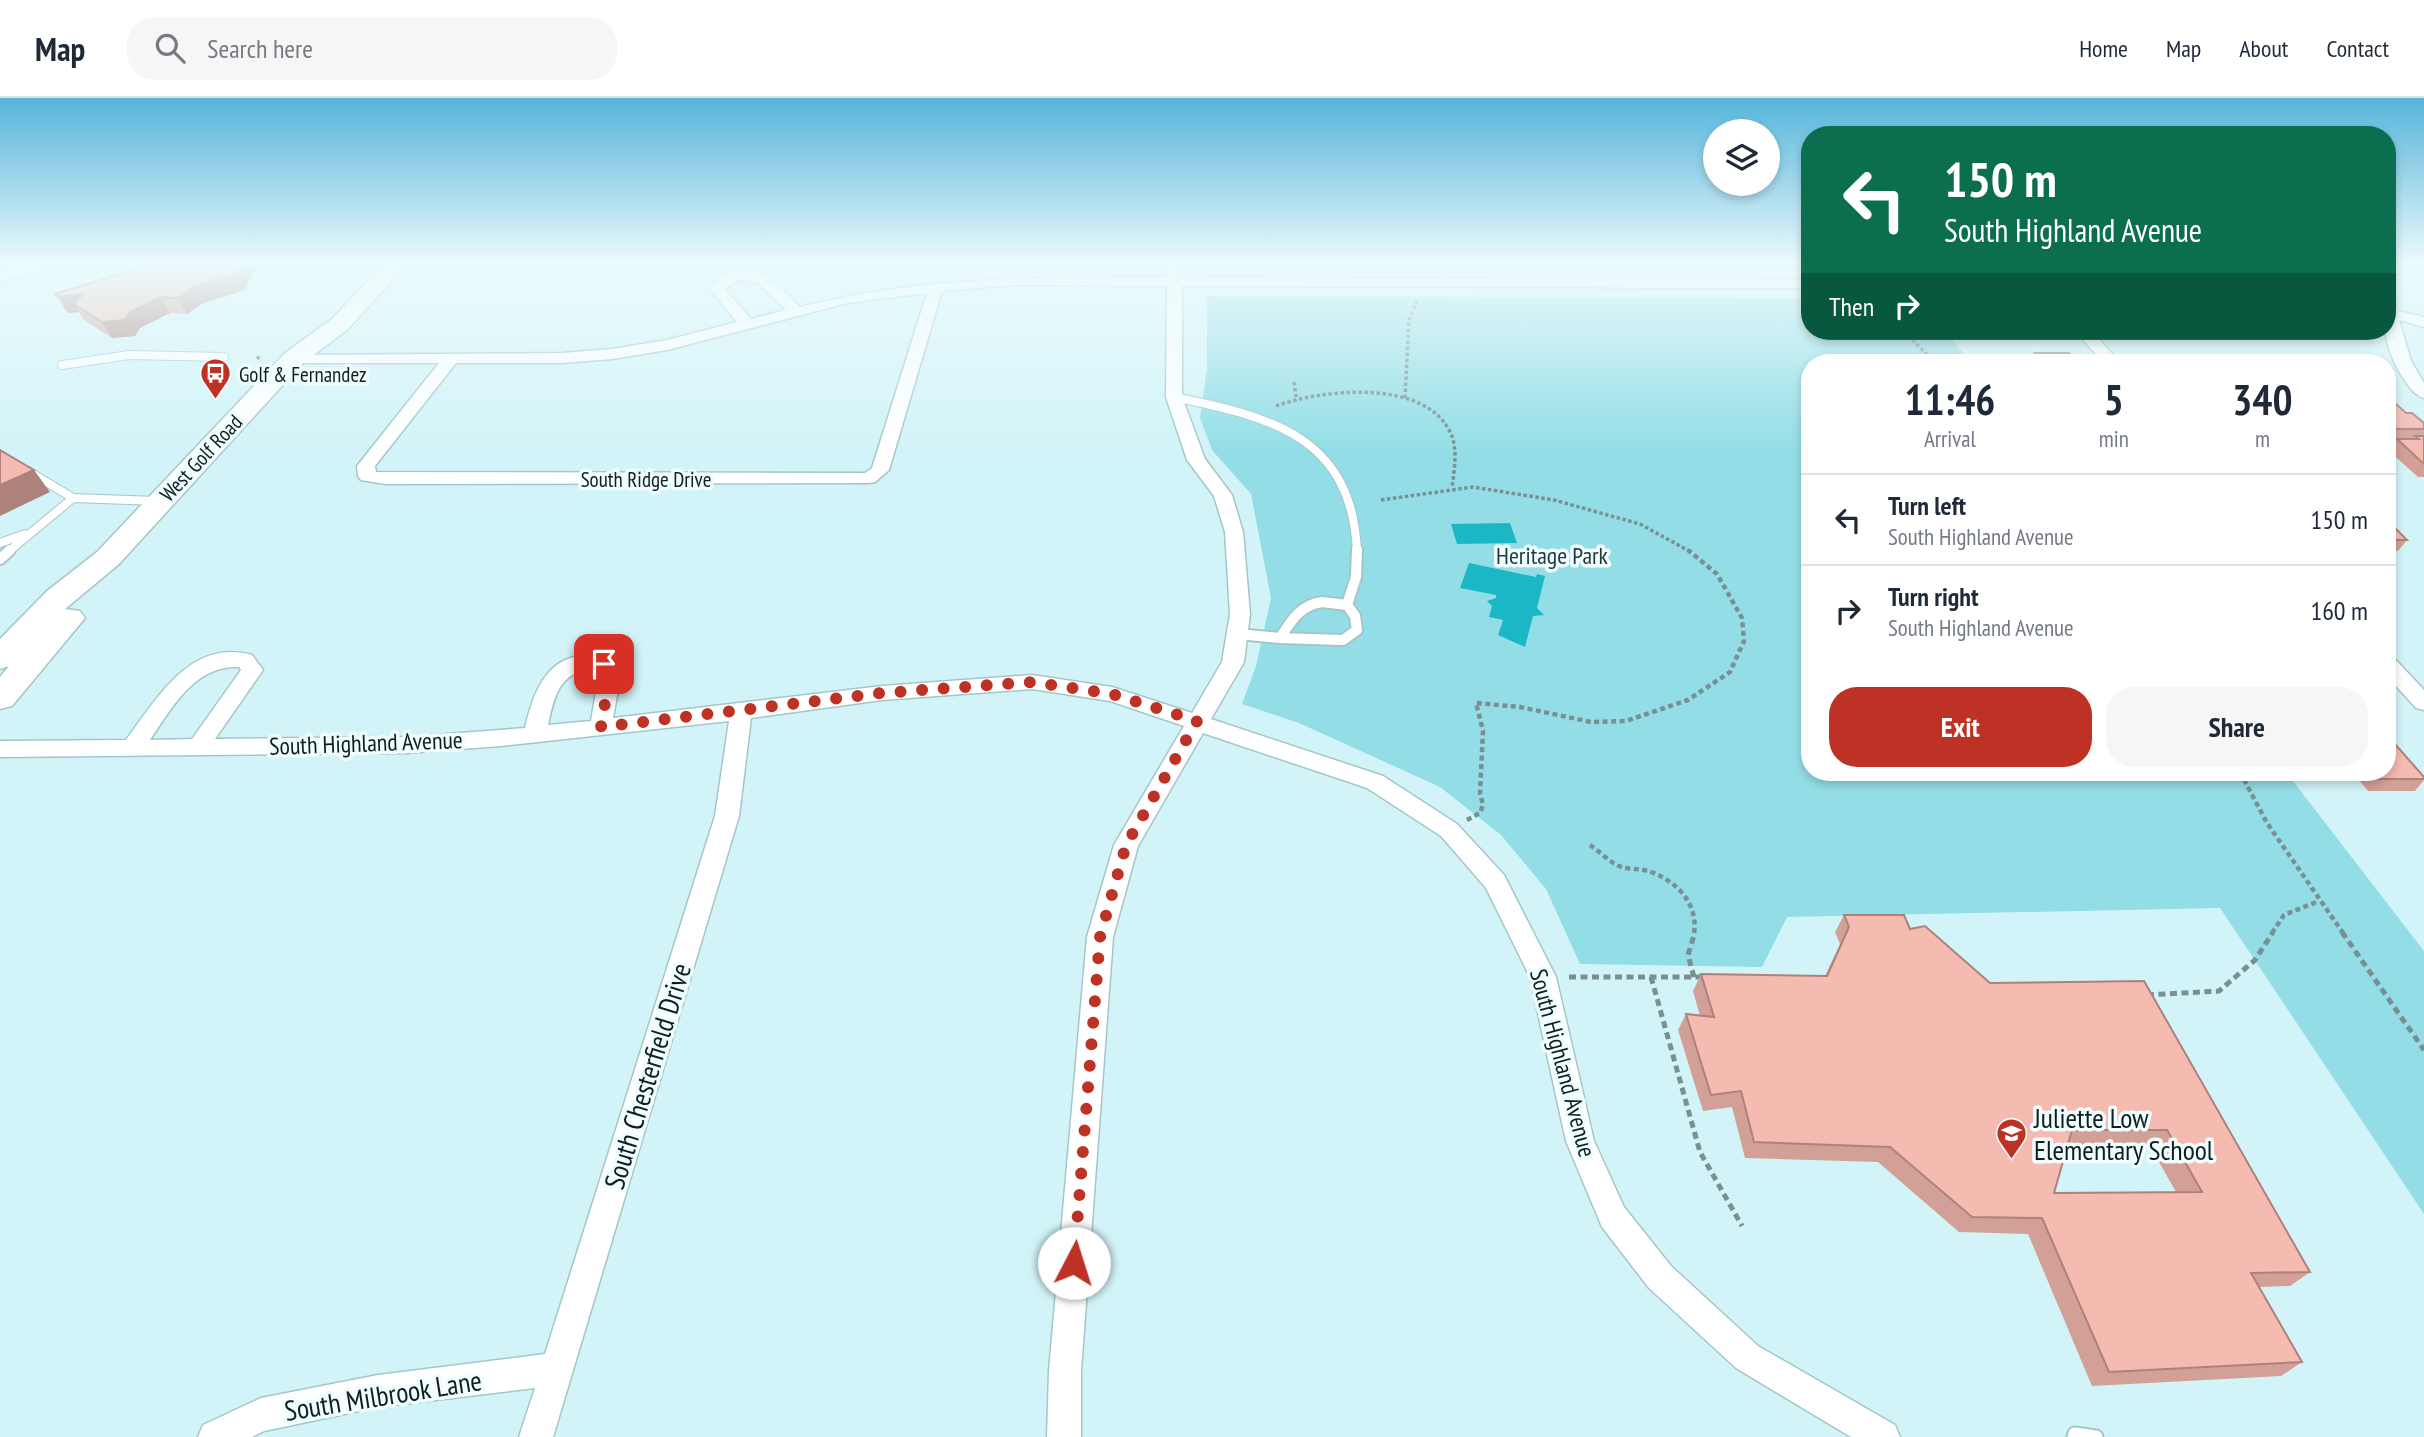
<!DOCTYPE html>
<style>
body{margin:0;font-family:"PT Sans Narrow",sans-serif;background:#f6f6f7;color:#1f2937;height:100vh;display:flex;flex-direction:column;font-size:26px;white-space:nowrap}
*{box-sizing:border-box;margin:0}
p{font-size:23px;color:#747a83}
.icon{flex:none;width:38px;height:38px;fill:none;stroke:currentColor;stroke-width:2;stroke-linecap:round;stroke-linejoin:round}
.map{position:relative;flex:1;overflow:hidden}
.side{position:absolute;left:1801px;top:256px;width:595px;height:427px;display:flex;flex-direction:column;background:#fff;border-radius:28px;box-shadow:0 4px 10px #0003}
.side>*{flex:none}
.hud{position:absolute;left:1801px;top:28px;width:595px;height:214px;border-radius:28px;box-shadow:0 4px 10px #0003;background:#0b6e4f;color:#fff;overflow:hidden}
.fabs{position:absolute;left:1703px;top:21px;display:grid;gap:14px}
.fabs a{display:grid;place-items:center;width:77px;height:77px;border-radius:50%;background:#fff;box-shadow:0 4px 10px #0003;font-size:35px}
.pin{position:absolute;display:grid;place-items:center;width:60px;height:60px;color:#fff;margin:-30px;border-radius:14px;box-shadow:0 4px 10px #0006}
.me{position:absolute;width:77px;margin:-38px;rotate:5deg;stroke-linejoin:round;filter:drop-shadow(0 0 5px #0008)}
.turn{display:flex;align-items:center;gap:24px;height:147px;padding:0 28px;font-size:32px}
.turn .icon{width:91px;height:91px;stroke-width:2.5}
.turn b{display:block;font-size:49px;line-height:60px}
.then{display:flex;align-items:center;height:66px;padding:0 28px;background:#0003;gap:14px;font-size:26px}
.eta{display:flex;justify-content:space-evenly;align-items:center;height:119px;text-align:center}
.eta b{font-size:42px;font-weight:700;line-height:49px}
.primary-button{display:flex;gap:14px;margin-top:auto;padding:14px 28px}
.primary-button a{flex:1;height:80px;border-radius:28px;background:#be3125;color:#fff;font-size:28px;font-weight:700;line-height:80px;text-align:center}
.primary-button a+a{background:#f6f6f7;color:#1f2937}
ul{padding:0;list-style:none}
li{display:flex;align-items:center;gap:21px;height:91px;padding:0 28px;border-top:2px solid #e0e1e3}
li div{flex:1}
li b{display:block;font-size:26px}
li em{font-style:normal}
header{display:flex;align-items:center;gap:42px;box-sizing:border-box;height:98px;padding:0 35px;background:#fff;border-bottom:2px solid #e0e1e3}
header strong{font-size:33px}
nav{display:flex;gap:38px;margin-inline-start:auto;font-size:24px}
.search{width:490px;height:63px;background:#f6f6f7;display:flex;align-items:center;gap:18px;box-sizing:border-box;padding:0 24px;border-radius:28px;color:#747a83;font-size:26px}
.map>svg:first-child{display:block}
</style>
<header>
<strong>Map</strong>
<div class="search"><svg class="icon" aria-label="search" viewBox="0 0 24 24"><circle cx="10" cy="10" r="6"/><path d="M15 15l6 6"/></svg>Search here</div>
<nav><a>Home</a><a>Map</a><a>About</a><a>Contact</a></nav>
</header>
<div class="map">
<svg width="2424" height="1339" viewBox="0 0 2424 1339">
<rect width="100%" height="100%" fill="#d2f4f8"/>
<path fill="#93dee6" d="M1207 198 1809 200 1810 233H1946L1970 264H1810V674H2286L2424 853V1116L2220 810 1787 819 1762 869 1580 866 1546 791 1501 737 1440 689 1299 625 1242 606 1256 568 1271 500 1251 396 1212 352 1200 320 1207 270Z"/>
<path fill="#1cb7c4" d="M1510 425 1517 445 1457 446 1451 426Z
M1469 465 1536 479 1537 476 1545 478 1537 510 1544 517 1533 518 1525 549 1498 537 1503 522 1489 519 1492 508 1487 503 1496 500V497L1460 490Z"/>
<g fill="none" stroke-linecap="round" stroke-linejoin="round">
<defs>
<path id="lane-far2" d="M62 267 129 257 224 259
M1174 299C1271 319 1352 338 1357 454
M28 373 73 400
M0 445 25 436
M8 454 73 400 157 403"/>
<path id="lane-far1" d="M0 461 10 452
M1322 504 1347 507 1355 518 1357 532 1343 542 1280 540C1291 523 1300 507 1322 504Z
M1347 507 1356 479 1357 452
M1237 536 1280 540"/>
<path id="lane" d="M2074 1339 2075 1336 2096 1339"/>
<path id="street" d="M1168 165H1182V179L1810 182V190L1182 188V299L1205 361 1232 397 1243 434 1250 516 1244 564 1211 621 1383 678 1457 726 1504 777 1556 879 1594 1043 1624 1109 1671 1168 1758 1248 1895 1327 1900 1339H1851L1736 1270 1649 1190 1602 1129 1566 1043 1530 879 1486 790 1441 738 1367 690 1203 635 1138 748 1113 839 1081 1273V1339H1047L1049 1273 1087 839 1114 747 1184 628 1110 603 1032 591 882 602 751 620 739 718 553 1339H519L535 1290 378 1309 264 1333 252 1339H198L203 1327 261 1300 378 1277 545 1256 715 718 729 623 501 648 407 655 0 659V643L126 642C157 601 190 540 252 557L263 572 215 641 407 639 525 630C536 582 555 546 611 561L621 575 613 620 882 588 1032 577 1112 589 1192 615 1222 564 1230 516 1225 434 1214 398 1187 362 1166 299 1167 188 1014 187 942 193 889 372 875 384 869 385 385 386 361 382 358 378 357 368 439 265H294L286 260 288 257 562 255 612 251 667 242 737 224 710 191C738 149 777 183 800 209 921 178 1043 179 1168 179ZM737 182 757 184 786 212 751 221 725 191ZM927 195 872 370 865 375 376 374 375 368 456 265H562L612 261 667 252 848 205ZM232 569H239L241 572 192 641 150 642C171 611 192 572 232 569ZM586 572 598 573 599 575 591 623 548 627C553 603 558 577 586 572Z
M2387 195 2395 200 2397 213 2424 219V229L2399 222 2411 263 2424 285V300C2407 296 2385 251 2386 234 2386 224 2387 208 2387 195Z
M2075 233H2091L2120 264H2103Z
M2387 558 2394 560 2424 592V612L2416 610 2387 578Z"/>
<path id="primary" d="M18 165H53L50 170 0 184V170Z
M385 165H408L348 231 303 265 119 466 65 511 80 513 85 520 12 608 0 611V579L9 568 0 571V541L47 493 97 454 285 255 332 221Z"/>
</defs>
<use href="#lane-far2" stroke="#a5c6c9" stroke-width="10"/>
<use href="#lane-far1" stroke="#a5c6c9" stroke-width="14"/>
<use href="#lane" stroke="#a5c6c9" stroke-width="17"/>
<use href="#street" stroke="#a5c6c9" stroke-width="3"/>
<use href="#primary" stroke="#a5c6c9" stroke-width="3"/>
<path stroke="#789093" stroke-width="3.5" stroke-dasharray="3.5 2.5" stroke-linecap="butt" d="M1904 233 1934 264
M257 261 261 257
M1294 284 1296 299
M1405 300 1409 222 1418 200
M1276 308C1322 291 1427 280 1451 336 1458 352 1454 373 1452 390
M1381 402 1473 389 1554 402 1640 426 1691 454"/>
<path stroke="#789093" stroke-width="4.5" stroke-dasharray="5 3.5" stroke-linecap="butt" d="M2240 674 2267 725 2343 835
M1467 722 1480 715 1483 707 1480 695 1483 633 1476 605 1520 609 1591 624 1626 623 1688 602 1730 574 1744 543 1742 520 1717 476 1688 452
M1590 747C1599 753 1607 762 1617 767 1625 772 1635 770 1644 772 1673 779 1699 804 1694 835
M2272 835 2284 817 2319 803"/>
<path stroke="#789093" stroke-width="5" stroke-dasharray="7 4.5" stroke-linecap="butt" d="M2342 834 2424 952
M1569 879H1703
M1651 879 1700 1054 1742 1128
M1694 879 1688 857 1695 834
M2147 897 2219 893 2255 862 2273 834"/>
<use href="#lane-far2" stroke="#fff" stroke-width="8"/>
<use href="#lane-far1" stroke="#fff" stroke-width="10"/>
<use href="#lane" stroke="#fff" stroke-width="13"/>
<use href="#street" fill="#fff" fill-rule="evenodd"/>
<use href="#primary" fill="#fff" fill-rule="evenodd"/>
</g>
<path fill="#d3a097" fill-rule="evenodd" d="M245 192 203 205 187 216 170 215 140 230 135 238 112 240 84 222 79 214 69 215 65 212 55 196Z
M2035 255 2077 264H2031Z
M2387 291 2393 296 2387 304Z
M2387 306 2424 325V379H2418L2389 353 2396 342H2387Z
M2387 422 2407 442 2398 453H2387Z
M2352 674H2387L2424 679V682L2415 693H2368Z
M1844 817 1910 831 1990 885 2144 883 2310 1174 2290 1188 2259 1189 2302 1264 2281 1278 2092 1288 2028 1136 1959 1134 1878 1064 1745 1060 1732 1009 1703 1013 1678 932 1686 916 1700 918 1693 893 1701 876 1825 878 1840 846 1835 834ZM2067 1048H2150L2176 1094 2054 1095Z"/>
<path fill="#ac827b" d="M242 165H258L245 192 203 205 187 216 178 200 194 189Z
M83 196 74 206 79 214 69 215 59 199Z
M161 199 170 215 140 230 135 238 112 240 102 224Z
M34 372 50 394 0 418V387Z"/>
<path fill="#f5bab0" stroke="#ac827b" stroke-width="2" fill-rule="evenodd" d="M148 165H242L236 176 194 189 178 200 161 199 130 214 125 222 102 224 74 206 83 196 59 199 55 196 124 175Z
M2035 255H2069L2077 264H2043Z
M2387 306H2396L2406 315H2412L2424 325V331H2394L2387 324Z
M2415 338H2424V366L2397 341H2419Z
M0 352 34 372 0 387Z
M2387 422 2407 442H2387Z
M2387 637 2424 679V681H2378L2372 674H2387Z
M1844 817H1904L1910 831 1925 828 1990 885 2144 883 2310 1174 2251 1175 2302 1264 2109 1274 2042 1120 1972 1119 1890 1049 1754 1044 1741 993 1711 997 1686 916 1714 919 1701 876 1827 878 1849 829ZM2072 1032H2167L2202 1094 2054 1095Z"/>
<linearGradient id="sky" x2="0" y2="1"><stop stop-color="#56b5da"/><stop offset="0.47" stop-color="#ebfafc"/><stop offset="1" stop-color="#ebfafc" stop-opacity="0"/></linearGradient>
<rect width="2424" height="352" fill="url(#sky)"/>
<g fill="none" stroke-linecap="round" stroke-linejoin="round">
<path stroke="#be3125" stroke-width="12" stroke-dasharray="0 21.6" d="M604 566 610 575 601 629 882 595 1032 584 1112 596 1197 623 1126 747 1100 839 1074 1165"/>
</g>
<defs>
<symbol id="bus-pin" viewBox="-11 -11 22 30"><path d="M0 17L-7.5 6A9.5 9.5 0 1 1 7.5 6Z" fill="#be3125" stroke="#effdfe"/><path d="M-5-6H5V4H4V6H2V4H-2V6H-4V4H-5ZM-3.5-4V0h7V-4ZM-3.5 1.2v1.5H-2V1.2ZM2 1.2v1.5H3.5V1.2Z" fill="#fff"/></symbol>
<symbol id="school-pin" viewBox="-11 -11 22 30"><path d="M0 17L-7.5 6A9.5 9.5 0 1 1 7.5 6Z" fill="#be3125" stroke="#effdfe"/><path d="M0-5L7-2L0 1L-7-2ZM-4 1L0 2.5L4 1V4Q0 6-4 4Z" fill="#fff"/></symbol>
</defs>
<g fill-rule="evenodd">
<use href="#bus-pin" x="198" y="258" width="35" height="47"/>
<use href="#school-pin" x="1994" y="1018" width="35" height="47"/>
</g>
<g text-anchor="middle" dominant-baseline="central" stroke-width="7" stroke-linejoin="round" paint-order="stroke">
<g font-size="21" fill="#111e1f" stroke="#effdfe" text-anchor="start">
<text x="239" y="276">Golf &amp; Fernandez</text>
</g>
<g font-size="21" fill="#111e1f" stroke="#effdfe">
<text transform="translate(201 360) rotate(-47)">West Golf Road</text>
<text x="646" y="381">South Ridge Drive</text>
</g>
<g font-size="24" fill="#233a3d" stroke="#effdfe">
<text x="1552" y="457">Heritage Park</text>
</g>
<g font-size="24" fill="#111e1f" stroke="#effdfe">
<text transform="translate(366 645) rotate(-2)">South Highland Avenue</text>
<text transform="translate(1563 965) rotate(75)">South Highland Avenue</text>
</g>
<g font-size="28" fill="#111e1f" stroke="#effdfe">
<text transform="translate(647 978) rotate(-73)">South Chesterfield Drive</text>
<text transform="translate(383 1297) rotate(-9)">South Milbrook Lane</text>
</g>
<g font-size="28" fill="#111e1f" stroke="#effdfe" text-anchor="start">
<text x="2034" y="1019">Juliette Low<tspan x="2034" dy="32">Elementary School</tspan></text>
</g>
</g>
</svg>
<div class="fabs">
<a><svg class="icon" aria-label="layers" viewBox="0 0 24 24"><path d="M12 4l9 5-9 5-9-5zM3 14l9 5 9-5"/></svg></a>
</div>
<div class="pin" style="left:604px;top:566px;background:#d93025"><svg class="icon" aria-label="arrive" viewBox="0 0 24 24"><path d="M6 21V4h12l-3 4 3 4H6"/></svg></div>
<svg class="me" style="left:1074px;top:1165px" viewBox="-20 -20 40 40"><circle r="19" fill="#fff"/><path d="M0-13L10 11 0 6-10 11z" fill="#be3125"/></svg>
<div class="hud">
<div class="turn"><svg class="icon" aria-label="left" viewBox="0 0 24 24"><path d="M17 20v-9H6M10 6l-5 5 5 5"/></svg><div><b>150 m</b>South Highland Avenue</div></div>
<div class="then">Then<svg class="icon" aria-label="right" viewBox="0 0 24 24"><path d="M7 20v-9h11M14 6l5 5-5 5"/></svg></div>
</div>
<section class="side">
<div class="eta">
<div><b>11:46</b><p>Arrival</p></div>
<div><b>5</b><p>min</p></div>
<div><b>340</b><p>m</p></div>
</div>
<ul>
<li><svg class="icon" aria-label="left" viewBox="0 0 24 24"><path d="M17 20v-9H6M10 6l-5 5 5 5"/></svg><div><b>Turn left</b><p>South Highland Avenue</p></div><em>150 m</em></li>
<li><svg class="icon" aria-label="right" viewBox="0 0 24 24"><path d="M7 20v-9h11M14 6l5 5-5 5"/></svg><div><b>Turn right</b><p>South Highland Avenue</p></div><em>160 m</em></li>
</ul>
<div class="primary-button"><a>Exit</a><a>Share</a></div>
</section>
</div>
